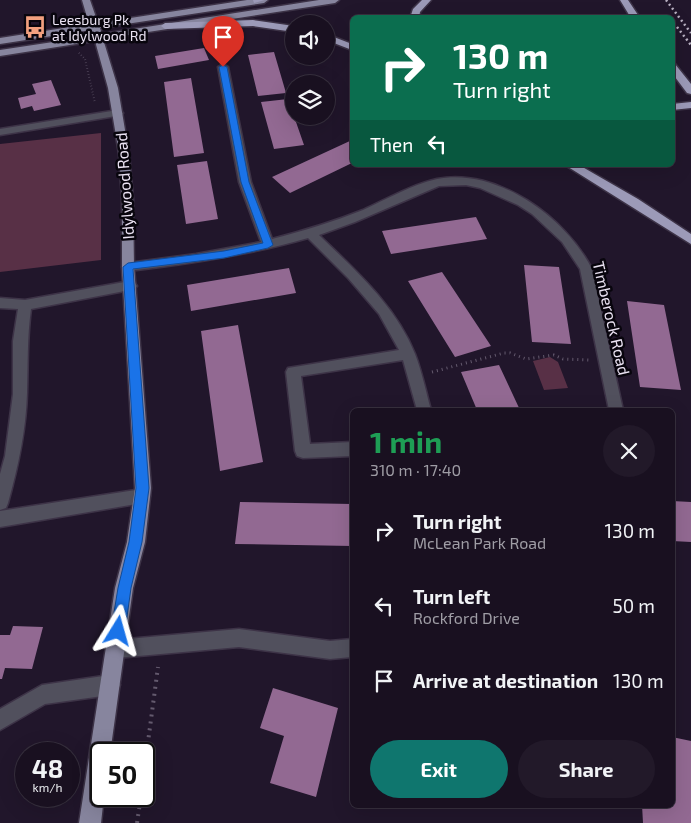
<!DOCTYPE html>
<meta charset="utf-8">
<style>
body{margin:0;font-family:"Exo 2",sans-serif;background:#221929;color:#f1f3f6;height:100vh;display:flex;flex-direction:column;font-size:19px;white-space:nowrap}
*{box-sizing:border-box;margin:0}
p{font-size:16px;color:#9f9da5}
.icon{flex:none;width:28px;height:28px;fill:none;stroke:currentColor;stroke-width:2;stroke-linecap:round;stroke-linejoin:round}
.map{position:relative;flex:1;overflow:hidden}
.details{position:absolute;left:350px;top:408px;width:325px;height:400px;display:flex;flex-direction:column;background:#191020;border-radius:8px;box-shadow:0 5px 20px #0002,0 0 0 1px #37303e}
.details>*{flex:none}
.banner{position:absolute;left:350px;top:15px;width:325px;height:152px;border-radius:8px;box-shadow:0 5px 20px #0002,0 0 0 1px #37303e;background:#0b6e4f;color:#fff;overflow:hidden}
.controls{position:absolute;left:285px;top:15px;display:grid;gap:10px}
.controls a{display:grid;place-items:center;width:50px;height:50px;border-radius:50%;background:#191020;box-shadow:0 5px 20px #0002,0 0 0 1px #37303e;font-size:25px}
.speed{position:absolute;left:15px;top:742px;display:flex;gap:10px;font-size:25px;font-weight:700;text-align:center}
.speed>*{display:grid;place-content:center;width:65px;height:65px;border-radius:50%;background:#191020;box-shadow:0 5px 20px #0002,0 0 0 1px #37303e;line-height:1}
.speed small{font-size:12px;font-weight:400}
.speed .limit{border:2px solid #111;border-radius:8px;background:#fff;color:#111}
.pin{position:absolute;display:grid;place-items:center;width:42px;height:42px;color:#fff;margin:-51px -21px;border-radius:50% 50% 50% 0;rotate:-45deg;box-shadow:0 0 5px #0007}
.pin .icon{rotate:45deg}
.me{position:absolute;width:55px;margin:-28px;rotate:8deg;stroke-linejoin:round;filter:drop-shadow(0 0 4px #0008)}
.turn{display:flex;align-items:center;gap:18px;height:105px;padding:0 20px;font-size:22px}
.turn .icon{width:65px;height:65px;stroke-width:2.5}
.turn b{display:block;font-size:35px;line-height:42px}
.then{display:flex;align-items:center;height:48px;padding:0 20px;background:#0003;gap:10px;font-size:19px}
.round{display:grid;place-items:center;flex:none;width:52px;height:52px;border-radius:26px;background:#221929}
.overview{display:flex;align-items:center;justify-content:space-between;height:85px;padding:0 20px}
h1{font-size:30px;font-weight:700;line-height:38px;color:#1e9e55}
.action{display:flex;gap:10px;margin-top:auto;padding:10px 20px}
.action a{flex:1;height:58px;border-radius:30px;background:#0f766e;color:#fff;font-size:20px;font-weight:700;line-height:58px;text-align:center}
.action a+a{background:#221929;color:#f1f3f6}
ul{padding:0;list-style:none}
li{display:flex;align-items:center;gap:15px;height:75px;padding:0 20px}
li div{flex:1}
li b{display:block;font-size:19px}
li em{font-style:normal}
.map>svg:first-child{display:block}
</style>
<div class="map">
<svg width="691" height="823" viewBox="0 0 691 823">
<rect width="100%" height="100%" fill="#21162b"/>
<path fill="#583046" d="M101 133V260L0 272V144Z
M550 357 558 362 568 388 544 390 533 361Z"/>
<path fill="#926992" d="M204 48 209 60 158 69 155 56Z
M274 52 286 93 258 96 248 55Z
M191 78 204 153 174 157 164 82Z
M51 80 61 105 34 111 32 106 21 109 18 98 36 94 32 84Z
M288 99 304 145 274 149 261 102Z
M352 140V163L290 193 272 177Z
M207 161 218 219 186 224 177 165Z
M476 217 487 239 391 254 382 231Z
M524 265 559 267 571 344 532 342Z
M289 268 296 293 191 311 187 285Z
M442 272 491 346 455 357 408 281Z
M627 301 664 305 681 390 640 387Z
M238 325 263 462 220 471 201 331Z
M499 365 520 410H477L461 372Z
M672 501 691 502V542L672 541Z
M240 502 352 504V546L235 544Z
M13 626 43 627 32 669 5 668 2 679H0V635H10Z
M273 688 338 708 316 797 270 783 284 736 260 728Z
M672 737 691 741V823H643L642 805H672Z"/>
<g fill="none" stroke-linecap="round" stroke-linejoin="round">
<defs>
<path id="minor" d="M223 64 228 67 251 182 272 239C303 231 333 222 363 210 387 199 411 185 437 179 497 167 566 218 592 269L623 410H609L580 269 562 242 532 214 518 205 480 188 466 185 439 186 355 222 319 235C355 270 396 306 415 354 422 372 426 392 431 410H417L403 360 301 376 310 444 352 442V456L303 458 297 456 295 451 286 372 288 368 399 350 379 314 348 278 308 238C249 255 189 264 128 271L124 270 122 267 124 264 128 263 196 254 261 242 239 182 218 67Z
M118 110 123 113 122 115 0 135V129Z
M130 281 135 283 137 286 135 289 31 309C27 338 28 364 27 393 26 431 18 467 8 503L6 508 0 510V474L5 456 13 394V341L18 309 0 308V298L25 300Z
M142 489 148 491 150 496 148 501 142 503 0 527V511Z
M239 629 330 641 352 639V657L330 659 239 647 116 658 109 656 107 649 109 642 116 640Z
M110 675 117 678 120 685 117 692 110 695 45 704 0 730V709L42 685Z"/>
<path id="major" d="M82 0H90L98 23 247 0H268L264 3 100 28 102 34 319 0H339L335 3 103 39 118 88 129 154 133 199 134 267 151 488 145 542 133 588 110 754H101V796H104L101 823H79L115 588 127 542 135 488 122 267V199L119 154 108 88 95 41 0 56V50L93 36 91 30 0 44V38L89 24Z"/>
<path id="highway" d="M253 0H265L254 3Z
M422 0H431L420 12 419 18H410L413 9Z
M620 0H628L640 18H631Z
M253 20 294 26V32L253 26 165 29 161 26 165 23Z
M326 34 352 44V50L326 40Z
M672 63 675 64 691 84V94L687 93 672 73Z
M691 102V108L672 110V104Z
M565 165H579L638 199 691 234V244Z"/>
</defs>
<use href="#minor" stroke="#3d3347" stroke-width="3"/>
<use href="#major" stroke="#3d3347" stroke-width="3"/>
<use href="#highway" stroke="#3d3347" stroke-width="3"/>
<path stroke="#645a6e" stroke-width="2" stroke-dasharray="0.5 2.5" stroke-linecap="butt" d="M79 53 85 59 95 103"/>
<path stroke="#645a6e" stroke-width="3" stroke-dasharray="1 4" stroke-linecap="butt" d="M432 372 504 353H510L526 359 554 355 563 359 589 360"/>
<path stroke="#645a6e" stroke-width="4" stroke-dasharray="2 5" stroke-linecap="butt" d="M144 772 158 667
M137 823 141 796"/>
<use href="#minor" fill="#51505d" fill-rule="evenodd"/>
<use href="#major" fill="#87859e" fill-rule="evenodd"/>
<use href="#highway" fill="#9c9ab8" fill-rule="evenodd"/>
<path stroke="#b8b0c1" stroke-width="2.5" stroke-dasharray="2 3" stroke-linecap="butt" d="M666 0 691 33
M677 27 691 45"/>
</g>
<path fill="#1a73e8" stroke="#114b97" d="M223 65 227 67 249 182 273 245 268 248 224 258 133 269 149 488 142 542 131 588 125 631 123 636 118 638 113 636 111 631 118 588 129 542 136 488 123 267 128 263 224 251 263 243 241 182 219 67Z"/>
<defs>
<symbol id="bus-bare" viewBox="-9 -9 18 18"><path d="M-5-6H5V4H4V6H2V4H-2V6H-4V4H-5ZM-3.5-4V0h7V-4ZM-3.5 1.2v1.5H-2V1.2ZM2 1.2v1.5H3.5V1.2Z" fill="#f2a07f" stroke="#08050d" stroke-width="2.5" paint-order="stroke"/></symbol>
</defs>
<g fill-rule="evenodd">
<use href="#bus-bare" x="19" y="11" width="32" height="32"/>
</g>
<g text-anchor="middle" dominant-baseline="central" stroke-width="5" stroke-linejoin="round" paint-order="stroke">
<g font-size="14" fill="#eae2f2" stroke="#08050d" text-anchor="start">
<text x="52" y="19">Leesburg Pk<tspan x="52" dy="16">at Idylwood Rd</tspan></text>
</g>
<g font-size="16" fill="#eae2f2" stroke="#08050d">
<text transform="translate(124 186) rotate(-94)">Idylwood Road</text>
<text transform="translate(612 318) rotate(77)">Timberock Road</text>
</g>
</g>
</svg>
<div class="controls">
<a><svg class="icon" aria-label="sound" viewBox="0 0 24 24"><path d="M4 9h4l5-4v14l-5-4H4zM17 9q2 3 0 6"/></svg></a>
<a><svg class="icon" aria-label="layers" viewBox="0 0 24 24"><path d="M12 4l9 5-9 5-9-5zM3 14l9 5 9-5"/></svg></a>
</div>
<div class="speed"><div>48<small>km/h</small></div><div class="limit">50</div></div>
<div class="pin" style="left:223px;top:67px;background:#d93025"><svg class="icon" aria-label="arrive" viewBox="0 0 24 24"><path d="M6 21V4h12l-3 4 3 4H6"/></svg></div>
<svg class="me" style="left:118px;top:631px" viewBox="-20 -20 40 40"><path d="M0-17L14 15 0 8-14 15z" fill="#1a73e8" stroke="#fff" stroke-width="4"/></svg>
<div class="banner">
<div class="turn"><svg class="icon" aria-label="right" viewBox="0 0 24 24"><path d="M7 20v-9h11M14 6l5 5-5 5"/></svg><div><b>130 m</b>Turn right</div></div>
<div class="then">Then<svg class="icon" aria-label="left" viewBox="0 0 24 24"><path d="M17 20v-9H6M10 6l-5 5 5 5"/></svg></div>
</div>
<section class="details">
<div class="overview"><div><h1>1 min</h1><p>310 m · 17:40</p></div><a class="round"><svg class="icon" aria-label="close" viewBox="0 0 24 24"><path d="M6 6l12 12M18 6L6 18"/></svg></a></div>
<ul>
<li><svg class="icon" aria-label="right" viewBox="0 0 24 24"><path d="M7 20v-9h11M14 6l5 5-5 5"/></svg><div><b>Turn right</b><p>McLean Park Road</p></div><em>130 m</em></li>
<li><svg class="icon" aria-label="left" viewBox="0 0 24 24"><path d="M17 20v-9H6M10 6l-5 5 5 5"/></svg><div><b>Turn left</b><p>Rockford Drive</p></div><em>50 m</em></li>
<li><svg class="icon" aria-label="arrive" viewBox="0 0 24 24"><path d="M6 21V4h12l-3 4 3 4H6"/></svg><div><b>Arrive at destination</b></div><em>130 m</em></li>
</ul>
<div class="action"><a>Exit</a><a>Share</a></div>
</section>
</div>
